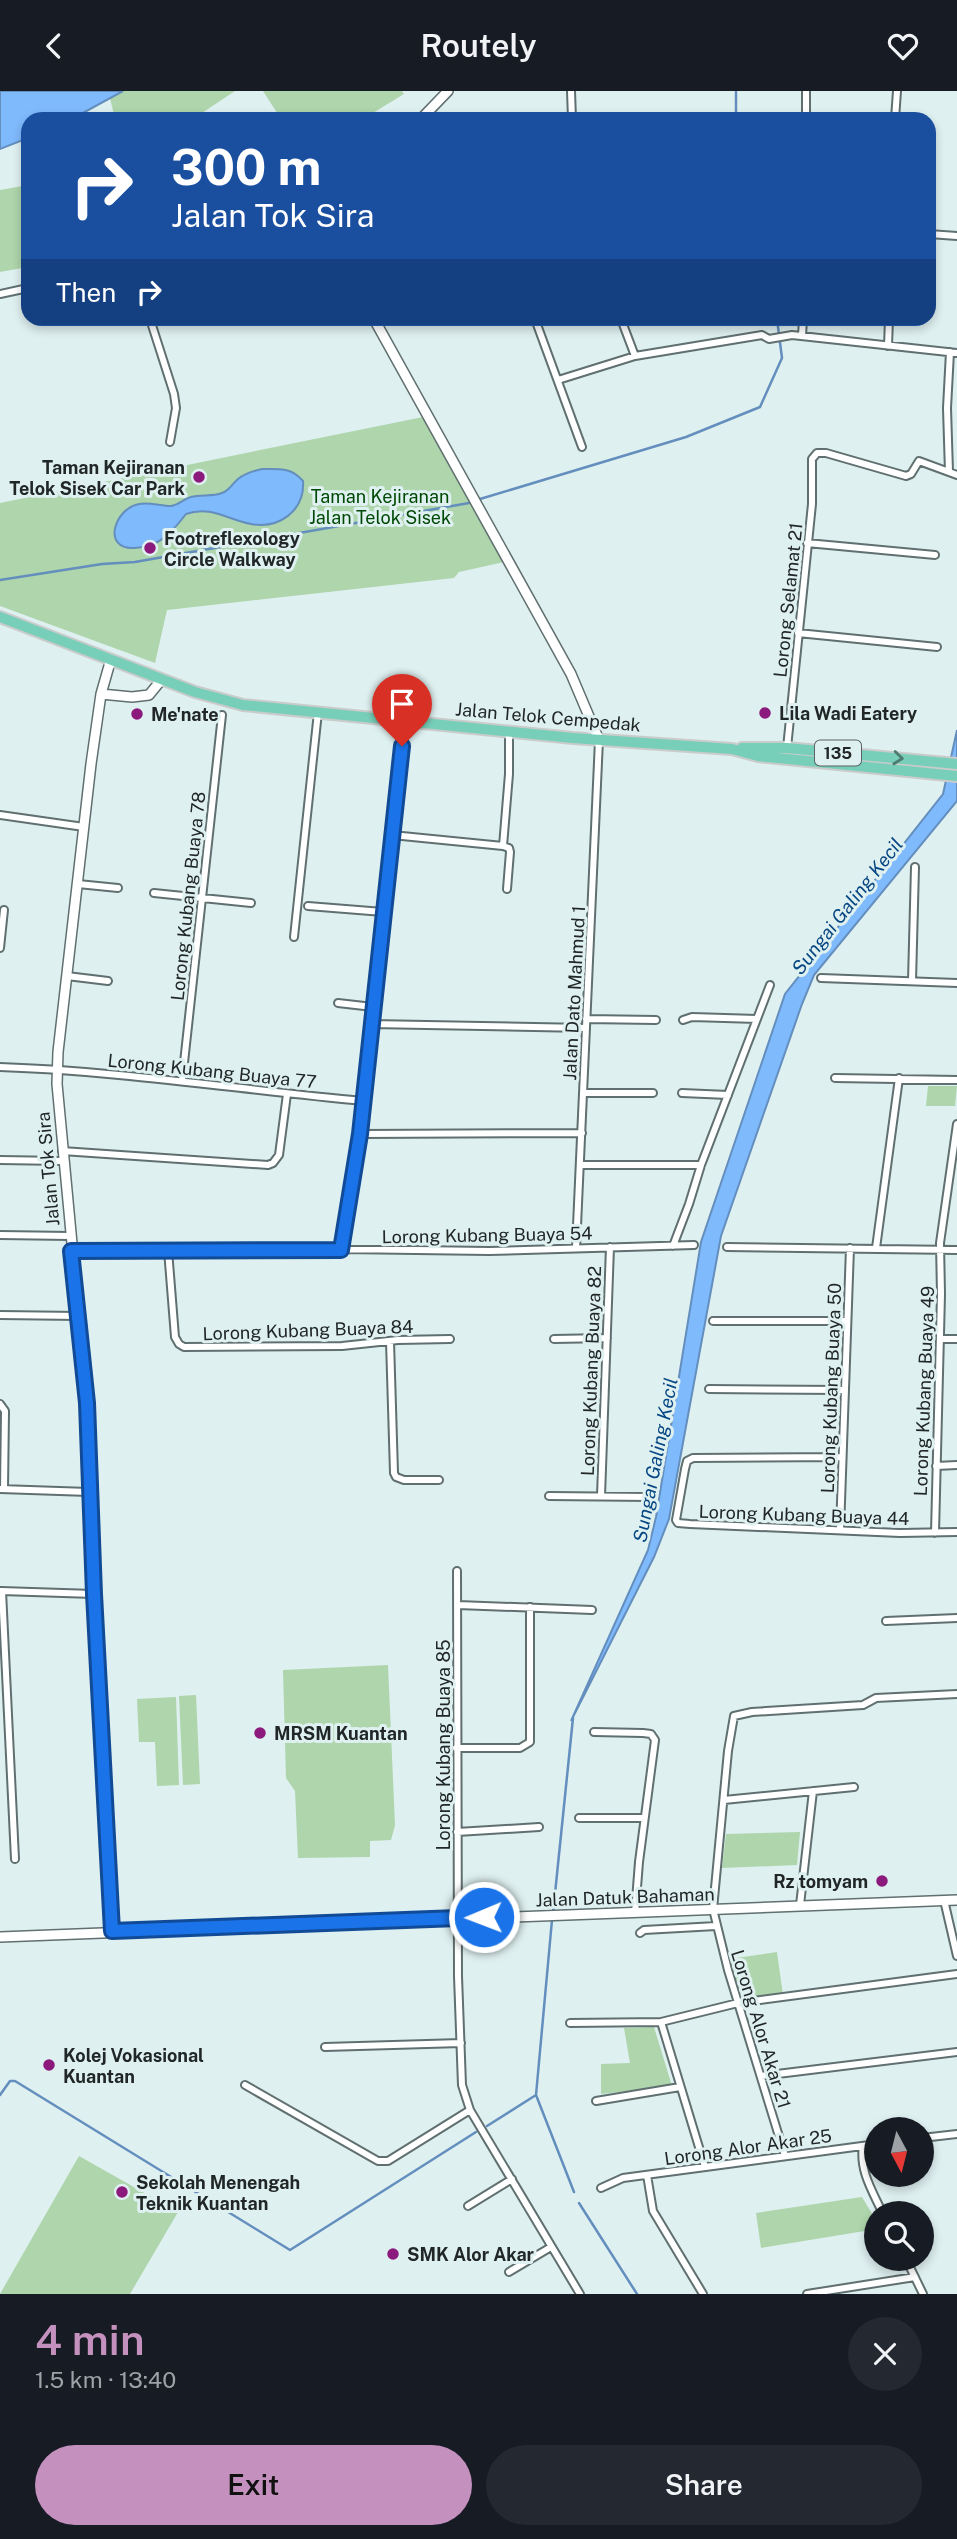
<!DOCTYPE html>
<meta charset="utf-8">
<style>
body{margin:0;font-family:"Public Sans",sans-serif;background:#242831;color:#f1f3f6;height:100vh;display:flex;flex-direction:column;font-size:26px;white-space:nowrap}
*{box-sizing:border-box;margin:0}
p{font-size:23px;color:#9ea1a6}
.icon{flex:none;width:38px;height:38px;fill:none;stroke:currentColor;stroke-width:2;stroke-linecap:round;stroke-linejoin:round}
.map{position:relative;height:2203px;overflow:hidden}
.panel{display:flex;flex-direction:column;background:#171b24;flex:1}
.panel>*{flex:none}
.hud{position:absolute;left:21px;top:21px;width:915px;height:214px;border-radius:21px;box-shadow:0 4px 10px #0003;background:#1a4fa0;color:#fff;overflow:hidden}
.needle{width:46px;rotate:173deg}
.fabs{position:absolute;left:864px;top:2026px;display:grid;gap:14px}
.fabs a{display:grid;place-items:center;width:70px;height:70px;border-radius:50%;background:#171b24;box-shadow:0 4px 10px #0003;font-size:35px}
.pin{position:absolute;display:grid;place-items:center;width:60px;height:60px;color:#fff;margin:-72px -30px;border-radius:50% 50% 50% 0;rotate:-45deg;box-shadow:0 0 7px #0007}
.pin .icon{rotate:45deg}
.me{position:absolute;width:77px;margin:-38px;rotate:269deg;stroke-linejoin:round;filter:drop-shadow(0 0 5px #0008)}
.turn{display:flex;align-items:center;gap:24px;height:147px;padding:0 35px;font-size:32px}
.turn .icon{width:91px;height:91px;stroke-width:2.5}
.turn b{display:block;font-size:49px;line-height:60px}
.then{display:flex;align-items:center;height:66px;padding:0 35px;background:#0003;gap:14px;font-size:26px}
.round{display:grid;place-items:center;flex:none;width:74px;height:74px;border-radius:37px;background:#242831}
.head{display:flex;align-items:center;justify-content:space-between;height:119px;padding:0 35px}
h1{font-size:42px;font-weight:600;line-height:52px;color:#c491bf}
.button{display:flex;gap:14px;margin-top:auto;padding:14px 35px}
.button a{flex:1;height:80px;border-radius:42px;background:#c491bf;color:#111;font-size:28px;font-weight:600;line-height:80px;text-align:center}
.button a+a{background:#242831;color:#f1f3f6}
header{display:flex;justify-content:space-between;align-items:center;height:91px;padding:0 35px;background:#171b24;font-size:32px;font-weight:600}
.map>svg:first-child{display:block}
</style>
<header><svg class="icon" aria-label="back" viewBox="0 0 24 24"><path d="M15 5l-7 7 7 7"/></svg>Routely<svg class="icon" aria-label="heart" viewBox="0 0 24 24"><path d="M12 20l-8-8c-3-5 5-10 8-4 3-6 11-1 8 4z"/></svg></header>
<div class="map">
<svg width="957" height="2203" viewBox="0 0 957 2203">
<rect width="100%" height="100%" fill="#dff0f0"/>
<path fill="#aed5ac" d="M0 0H235L202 22 167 28H115L110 7 72 28H28V47L0 58Z
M263 0H402L404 3 363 28H281Z
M28 94V176L0 181V99Z
M423 326 504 471 459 481 454 487 167 519 155 572 0 515V412Z
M928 995H957L955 1015H926Z
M388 1574 395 1734 391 1749 370 1750V1766L298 1767 295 1700 286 1687 283 1579Z
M196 1604 200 1693 183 1694 179 1605Z
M176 1606 179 1694 157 1695 155 1651H139L137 1608Z
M800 1741 797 1774 722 1777 726 1743Z
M777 1861 783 1904 741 1909 729 1868Z
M654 1936 672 1995 601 2003V1973L630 1972 624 1937Z
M79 2065 178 2121 130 2203H0Z
M862 2106 877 2131V2138L761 2157 756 2122Z"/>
<path fill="#7fbafd" stroke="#638ebd" stroke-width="2" d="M0 0H123L72 28H28V47L0 58Z
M262 378C279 378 291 376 303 390 305 420 279 438 251 433 228 429 211 414 186 423 173 440 159 457 134 457 101 458 115 417 139 413 149 411 161 415 171 415 178 414 184 408 191 406 201 403 212 406 222 402 229 400 232 393 238 388 245 382 253 380 262 378Z
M957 639V710L814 884 802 913 721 1145 669 1428 654 1466 571 1630 648 1459 656 1426 701 1151 785 903 943 703Z"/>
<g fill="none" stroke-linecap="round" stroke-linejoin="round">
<path stroke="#638ebd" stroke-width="2.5" d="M736 0V28
M480 408 686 346 760 316 782 267 777 228
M0 489 102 473 135 471 469 412
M553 1822 573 1627
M552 1829 536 2004 574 2101
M0 2004 10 1990H15L290 2159 476 2041
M487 2035 536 2004
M579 2112 637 2203"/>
<defs>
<path id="street" d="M571 0 572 28
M806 28V0
M895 28 897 0
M929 143 957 145
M0 203 28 197
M150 228 174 303 176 317 170 351
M535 228 582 356
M621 228 635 265
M802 245 803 228
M888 255 889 228
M558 289 635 265 762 244 769 248 792 244 957 262
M949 381 947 317 950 261
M807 452 935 464
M798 542 937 556
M787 657 812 413V368L817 362H826L906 385 911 383 919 370 957 384
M0 724 84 736
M392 744 503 755
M503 755 509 683V641
M503 755 509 757 510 761 507 798
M78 793 118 797
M154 802 251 812
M308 815 383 821
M294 846 318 621
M0 857 4 819
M67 885 108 890
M821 887 957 892
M912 890 915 776
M338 912 373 916
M586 928 656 929
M683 929 692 926 757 928
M371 933 586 937
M0 976C122 980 242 999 363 1010
M835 987 957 989
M182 990 222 624
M583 1002H653
M682 1002 728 1004
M360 1043 582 1042
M62 1060 268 1074 273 1072 279 1064 287 1003
M0 1069 63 1070
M580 1074H701
M0 1144 70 1145
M673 1155 689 1113 701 1074 770 894
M727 1156 957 1159
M576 1157 599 649
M876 1157 899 987
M168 1159 175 1246 179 1253 184 1256 342 1255 398 1249 450 1248
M341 1159 360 1043 405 630
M71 1160 269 1157 489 1160 694 1154
M0 1224 79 1225
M713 1230H846
M554 1248 607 1247
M941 1248H957
M390 1250 394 1382 396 1386 404 1389H439
M709 1298 844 1299
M0 1313 5 1320 4 1398
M842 1366 693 1367 687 1370 685 1378 676 1429 678 1432 690 1433 900 1442 957 1441
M936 1375 957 1374
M0 1398 89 1401
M549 1405 650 1406
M601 1405 610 1156
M840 1439 850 1157
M935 1442 941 1203 940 1152 957 1033
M457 1480 458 1885 462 1994 470 2019 580 2203
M1 1500 94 1503
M2 1500 15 1768
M458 1514 592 1519
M886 1530 957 1527
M594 1641 643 1642 651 1643 655 1649 639 1771 635 1822
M456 1657H520L530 1651V1516
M724 1709 854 1696
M579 1727H644
M457 1741 539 1736
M944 1809 957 1865
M800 1814 813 1700
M640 1842 644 1839 716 1835
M570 1932 661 1931
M325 1956 461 1952
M761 1985 957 1961
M245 1994 378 2070H388L470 2019
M596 2010 680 1996
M922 2047 957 2043
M863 2055C859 2080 873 2101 883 2123
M785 2065 728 1879 713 1818 728 1660 734 1625 752 1621 863 1614 876 1607 957 1603
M705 2076 661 1931 738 1912 957 1883
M647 2084 653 2120 703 2203
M601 2097 623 2087 877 2053
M468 2115 512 2088
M906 2168 923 2203
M509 2181 551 2156
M807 2203 915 2186"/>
<path id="secondary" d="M421 28 448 0
M374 228 571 583 599 649
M111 568 101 603 91 673 58 961 57 993 87 1312 94 1503 112 1840
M101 603 132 606 149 604 162 588
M0 1846 957 1809"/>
<path id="primary" d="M0 526 195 601 243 614 573 647 732 658 758 665 957 685
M742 657H787L957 673"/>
</defs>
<use href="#street" stroke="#606f6f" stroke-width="10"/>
<use href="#secondary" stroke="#606f6f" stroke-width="12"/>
<use href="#primary" stroke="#cacbcb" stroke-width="14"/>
<use href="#street" stroke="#fff" stroke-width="6"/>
<use href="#secondary" stroke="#fff" stroke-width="9"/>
<use href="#primary" stroke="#78cfb9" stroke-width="10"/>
</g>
<defs><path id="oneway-chevron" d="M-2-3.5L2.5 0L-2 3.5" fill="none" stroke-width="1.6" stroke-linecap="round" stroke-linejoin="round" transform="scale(1.75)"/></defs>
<use stroke="#4c7b70" href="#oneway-chevron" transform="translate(898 667) rotate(6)"/>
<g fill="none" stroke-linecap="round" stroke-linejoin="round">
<defs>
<path id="route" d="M402 655 360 1043 341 1159 71 1160 87 1312 94 1503 112 1840 484 1826"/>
</defs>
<use href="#route" stroke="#114b97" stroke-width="18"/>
<use href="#route" stroke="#1a73e8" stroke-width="12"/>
</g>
<g fill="#8c1a7c" stroke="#dff0f0" stroke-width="2.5">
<circle cx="199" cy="386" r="7"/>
<circle cx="150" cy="457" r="7"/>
<circle cx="765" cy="622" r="7"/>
<circle cx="137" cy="623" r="7"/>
<circle cx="260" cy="1642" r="7"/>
<circle cx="882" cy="1790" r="7"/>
<circle cx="49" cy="1974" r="7"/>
<circle cx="122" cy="2101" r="7"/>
<circle cx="393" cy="2163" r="7"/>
</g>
<g text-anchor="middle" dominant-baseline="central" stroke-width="6" stroke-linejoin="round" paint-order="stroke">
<rect fill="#dff0f0" stroke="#5a6363" stroke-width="2" x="815" y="649.5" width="46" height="25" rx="5"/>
<g font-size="16" font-weight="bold" fill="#212727">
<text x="838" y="662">135</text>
</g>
<g font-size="18" font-weight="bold" fill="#212727" stroke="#dff0f0" text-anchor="start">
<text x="185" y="376" text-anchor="end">Taman Kejiranan<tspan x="185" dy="21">Telok Sisek Car Park</tspan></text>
<text x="164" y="447">Footreflexology<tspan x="164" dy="21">Circle Walkway</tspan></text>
<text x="779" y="622">Lila Wadi Eatery</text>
<text x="151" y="623">Me'nate</text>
<text x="274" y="1642">MRSM Kuantan</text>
<text x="868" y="1790" text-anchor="end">Rz tomyam</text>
<text x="63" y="1964">Kolej Vokasional<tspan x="63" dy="21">Kuantan</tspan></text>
<text x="136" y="2091">Sekolah Menengah<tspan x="136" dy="21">Teknik Kuantan</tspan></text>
<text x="407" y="2163">SMK Alor Akar</text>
</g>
<g font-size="18" fill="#004905" stroke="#dff0f0">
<text x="380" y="405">Taman Kejiranan<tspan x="380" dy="21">Jalan Telok Sisek</tspan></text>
</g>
<g font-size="18" fill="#212727" stroke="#dff0f0">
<text transform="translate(788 509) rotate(-84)">Lorong Selamat 21</text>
<text transform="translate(548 626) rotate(5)">Jalan Telok Cempedak</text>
<text transform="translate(188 805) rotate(-84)">Lorong Kubang Buaya 78</text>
<text transform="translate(574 902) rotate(-87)">Jalan Dato Mahmud 1</text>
<text transform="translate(212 980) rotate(6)">Lorong Kubang Buaya 77</text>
<text transform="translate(48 1078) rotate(-95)">Jalan Tok Sira</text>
<text transform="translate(487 1144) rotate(-1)">Lorong Kubang Buaya 54</text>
<text transform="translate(308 1239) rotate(-2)">Lorong Kubang Buaya 84</text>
<text transform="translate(591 1280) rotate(-88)">Lorong Kubang Buaya 82</text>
<text transform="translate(831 1297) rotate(-88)">Lorong Kubang Buaya 50</text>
<text transform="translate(924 1300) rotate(-88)">Lorong Kubang Buaya 49</text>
<text transform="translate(804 1424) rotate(2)">Lorong Kubang Buaya 44</text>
<text transform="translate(443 1654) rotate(-90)">Lorong Kubang Buaya 85</text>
<text transform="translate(625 1806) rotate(-2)">Jalan Datuk Bahaman</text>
<text transform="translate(761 1938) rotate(73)">Lorong Alor Akar 21</text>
<text transform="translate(748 2056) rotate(-8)">Lorong Alor Akar 25</text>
</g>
<g font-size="19" font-style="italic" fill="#074783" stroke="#dff0f0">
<text transform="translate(847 815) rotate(-52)">Sungai Galing Kecil</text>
<text transform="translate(655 1369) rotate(-79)">Sungai Galing Kecil</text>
</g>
</g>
</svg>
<div class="fabs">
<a><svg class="needle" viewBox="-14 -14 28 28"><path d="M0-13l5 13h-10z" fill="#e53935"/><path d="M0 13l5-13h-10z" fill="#9ea1a6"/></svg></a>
<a><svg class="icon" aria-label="search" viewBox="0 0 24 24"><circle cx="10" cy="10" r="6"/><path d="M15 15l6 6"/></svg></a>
</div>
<div class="pin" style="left:402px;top:655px;background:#d93025"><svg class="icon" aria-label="arrive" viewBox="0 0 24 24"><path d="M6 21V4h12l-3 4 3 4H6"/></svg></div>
<svg class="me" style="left:484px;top:1826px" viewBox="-20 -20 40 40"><circle r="17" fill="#1a73e8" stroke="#fff" stroke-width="3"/><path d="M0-11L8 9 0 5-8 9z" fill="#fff"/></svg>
<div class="hud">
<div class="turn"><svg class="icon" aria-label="right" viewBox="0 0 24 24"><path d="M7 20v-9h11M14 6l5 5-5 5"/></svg><div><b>300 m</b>Jalan Tok Sira</div></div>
<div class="then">Then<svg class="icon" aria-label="right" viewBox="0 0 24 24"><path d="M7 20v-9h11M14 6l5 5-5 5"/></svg></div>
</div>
</div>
<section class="panel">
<div class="head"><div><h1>4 min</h1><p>1.5 km · 13:40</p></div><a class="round"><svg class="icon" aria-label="close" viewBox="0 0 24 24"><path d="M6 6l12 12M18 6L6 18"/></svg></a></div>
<div class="button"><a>Exit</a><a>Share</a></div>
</section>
